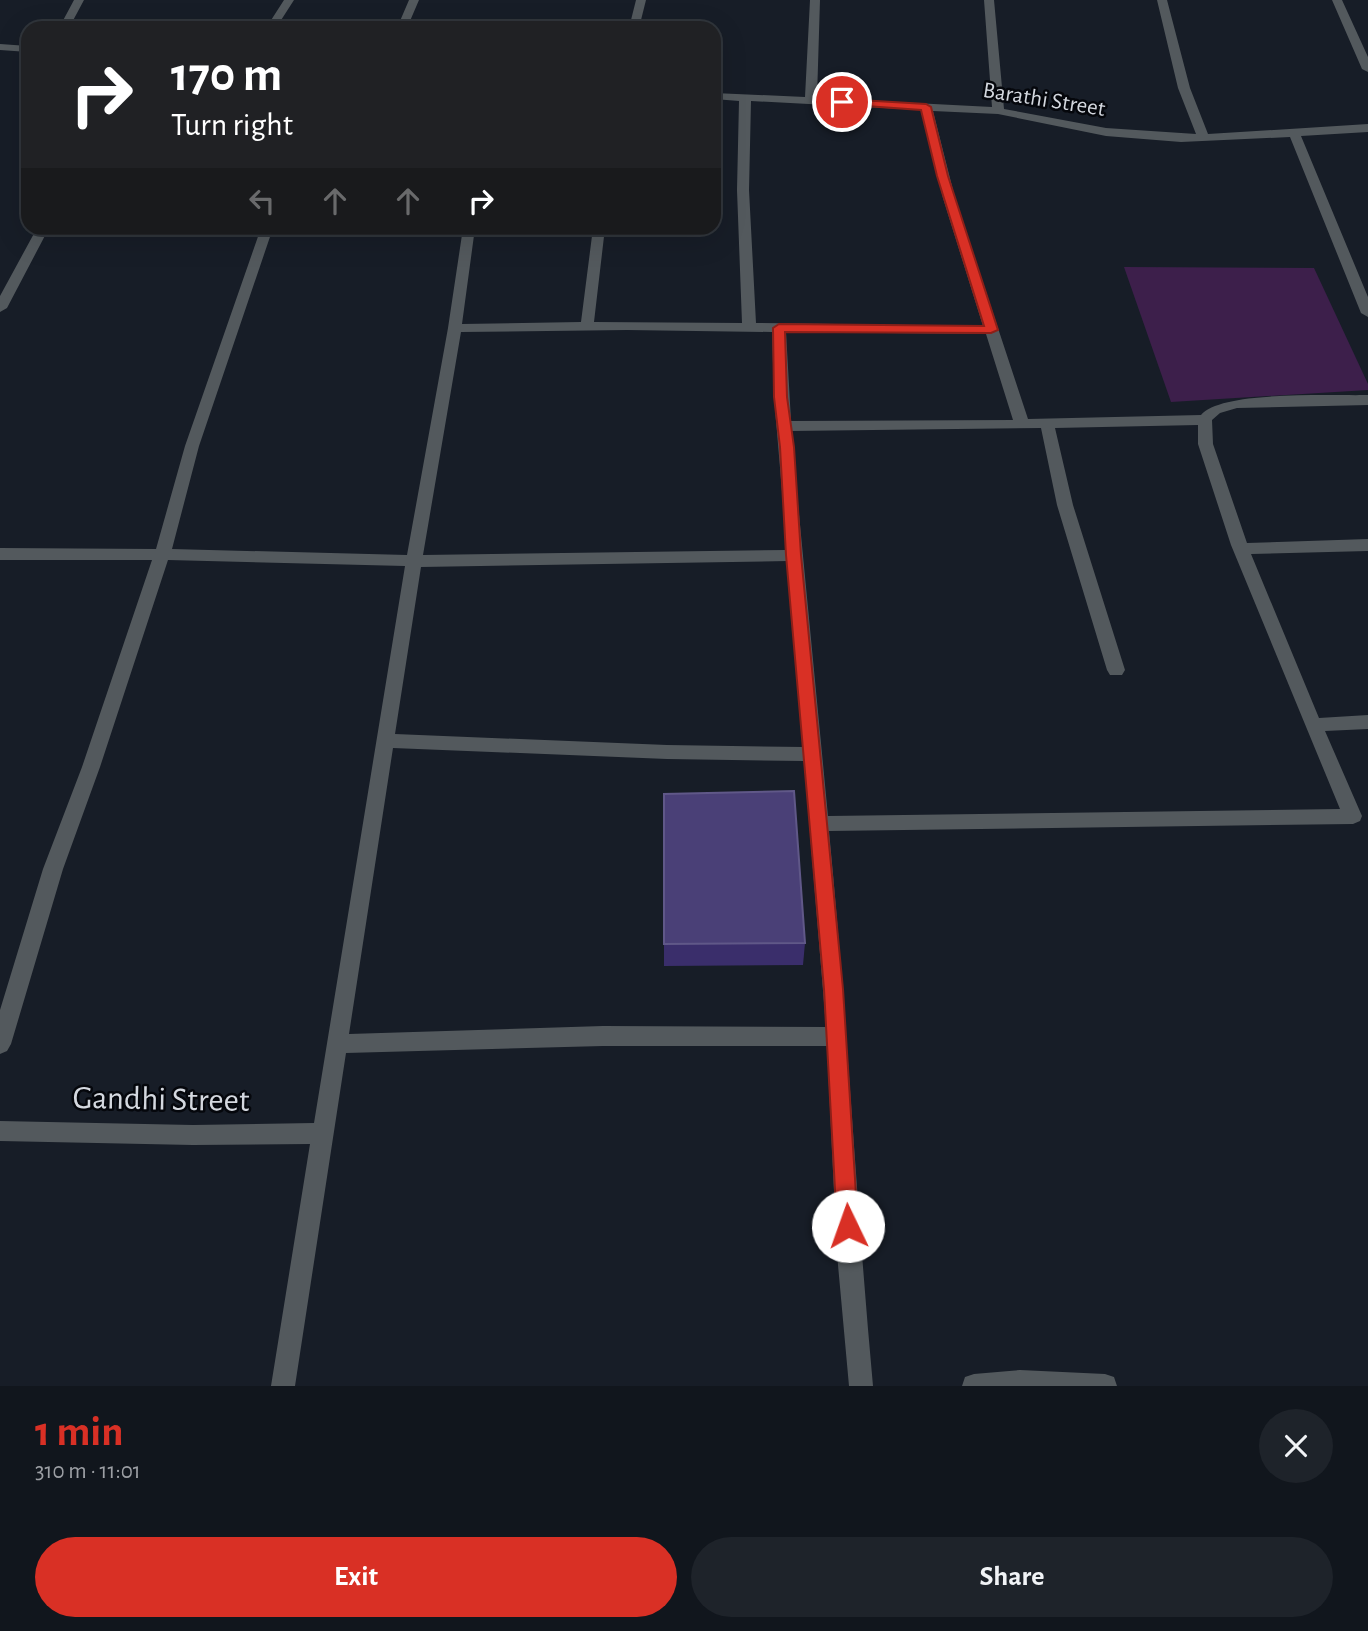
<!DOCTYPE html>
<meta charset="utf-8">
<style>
body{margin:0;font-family:"Alegreya Sans",sans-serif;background:#1e232a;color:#f1f3f6;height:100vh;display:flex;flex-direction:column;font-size:26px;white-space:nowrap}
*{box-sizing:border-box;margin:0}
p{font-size:23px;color:#9c9fa4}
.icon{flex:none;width:38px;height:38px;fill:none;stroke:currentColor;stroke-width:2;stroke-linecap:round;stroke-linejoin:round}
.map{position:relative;height:1386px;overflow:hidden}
.drawer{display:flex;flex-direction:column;background:#11161d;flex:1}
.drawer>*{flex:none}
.banner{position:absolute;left:21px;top:21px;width:700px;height:214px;border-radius:21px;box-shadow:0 7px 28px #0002,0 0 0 2px #30353b;background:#202124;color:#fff;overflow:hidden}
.pin{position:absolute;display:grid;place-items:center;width:60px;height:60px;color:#fff;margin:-30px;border:4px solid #fff;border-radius:50%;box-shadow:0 2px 7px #0007}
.me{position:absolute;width:77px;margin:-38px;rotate:357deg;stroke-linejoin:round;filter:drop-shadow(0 0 5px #0008)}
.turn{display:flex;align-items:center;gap:24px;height:147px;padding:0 35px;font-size:32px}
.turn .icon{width:91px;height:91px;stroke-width:2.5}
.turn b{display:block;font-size:49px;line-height:60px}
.lanes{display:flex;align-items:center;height:66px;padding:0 35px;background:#0003;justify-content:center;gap:35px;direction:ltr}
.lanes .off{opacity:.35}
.round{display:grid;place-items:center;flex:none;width:74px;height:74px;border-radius:37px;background:#1e232a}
.summary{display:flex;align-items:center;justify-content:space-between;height:119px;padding:0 35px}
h1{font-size:42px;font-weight:700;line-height:52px;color:#d93025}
.button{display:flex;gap:14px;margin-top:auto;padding:14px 35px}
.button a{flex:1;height:80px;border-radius:42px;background:#d93025;color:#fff;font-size:28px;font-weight:700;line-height:80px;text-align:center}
.button a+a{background:#1e232a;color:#f1f3f6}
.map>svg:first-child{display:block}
</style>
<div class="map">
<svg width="1368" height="1386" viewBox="0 0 1368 1386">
<rect width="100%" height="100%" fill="#171d27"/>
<path fill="#3d1f4b" d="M1124 267 1314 268 1368 384V390L1171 402Z"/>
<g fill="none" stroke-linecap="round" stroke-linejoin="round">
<path fill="#53595d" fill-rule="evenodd" d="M74 0H84L69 28H59Z
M284 0H294L276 28H266Z
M409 0H419L407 28H397Z
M636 0H646L639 28H629Z
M810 0H820L817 98 992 107 984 0H994L1004 109 1106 128 1196 134 1178 88 1157 0H1167L1190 88 1208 134 1368 124V132L1301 136 1368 297V317L1361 313 1290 137 1181 142 1106 136 998 114 933 111 955 198 1028 419 1201 415C1221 390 1333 396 1368 395V405L1237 408 1220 413 1212 420 1213 444 1247 543 1368 539V551L1251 554 1319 718 1368 715V729L1325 731 1362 816 1360 821 1353 824 829 831C847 1016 856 1201 873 1386H849L837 1254 827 1046H603L346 1053 295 1386H271L310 1144 193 1145 0 1141V1121L193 1125 314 1123 405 566 168 560 100 767 63 869 11 1044 7 1051 0 1054V1010L43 869 82 767 152 560H0V548L156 549 185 446 261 228H273L199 446 172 549 407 555 448 328 463 228H475L462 324 581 322 593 228H605L594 322 742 323 737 190 739 101 714 99V93L805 97ZM751 101 921 110 943 198 983 326 756 323 749 190ZM627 330 772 332 774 397 787 550 423 555 461 332ZM786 332 986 334 1013 420 791 421ZM1198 425V444L1231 545 1340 809 828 816 791 431 1041 428 1057 505 1107 670 1110 675H1122L1125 670 1073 505 1055 428ZM788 561 803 747 667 745 395 734 421 567ZM393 748 667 759 804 761 826 1027 603 1026 349 1034Z
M1332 0H1342L1368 57V72L1362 69Z
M0 44 28 46V52L0 50Z
M37 228H49L7 308 0 312V296Z
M1020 1370 1105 1374 1114 1377 1117 1386H962L965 1377 974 1374Z"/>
</g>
<path fill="#3a2e6b" d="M805 943 803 965 664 966V944Z"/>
<path fill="#4a4077" stroke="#605888" stroke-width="2" d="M794 791 805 943 664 944V794Z"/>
<path fill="#d93025" stroke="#8d1f18" stroke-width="2" d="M842 99 926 104 931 107 948 176 998 330 991 333 785 332 787 397 794 447 801 555 843 989 858 1226 855 1234 848 1237 840 1234 837 1226 824 989 786 555 780 447 774 397 773 328 779 324 984 326 937 176 921 110 838 104V100Z"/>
<g text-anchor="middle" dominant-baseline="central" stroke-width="5" stroke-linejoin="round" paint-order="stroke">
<g font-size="23" fill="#d4d8df" stroke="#05070c">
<text transform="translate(1044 100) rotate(9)">Barathi Street</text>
</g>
<g font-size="33" fill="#d4d8df" stroke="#05070c">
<text transform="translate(161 1100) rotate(1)">Gandhi Street</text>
</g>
</g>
</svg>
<div class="pin" style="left:842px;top:102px;background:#d93025"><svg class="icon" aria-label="arrive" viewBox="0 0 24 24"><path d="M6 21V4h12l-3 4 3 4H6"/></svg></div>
<svg class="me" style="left:848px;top:1226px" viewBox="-20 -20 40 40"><circle r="19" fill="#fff"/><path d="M0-13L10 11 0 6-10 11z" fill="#d93025"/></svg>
<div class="banner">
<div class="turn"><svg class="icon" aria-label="right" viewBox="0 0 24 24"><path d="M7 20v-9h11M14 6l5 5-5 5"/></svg><div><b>170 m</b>Turn right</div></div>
<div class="lanes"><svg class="icon off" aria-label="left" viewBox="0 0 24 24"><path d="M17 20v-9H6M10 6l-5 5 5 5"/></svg><svg class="icon off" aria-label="ahead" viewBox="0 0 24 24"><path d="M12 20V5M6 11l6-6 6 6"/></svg><svg class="icon off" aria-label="ahead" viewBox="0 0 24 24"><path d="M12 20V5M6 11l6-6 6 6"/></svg><svg class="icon" aria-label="right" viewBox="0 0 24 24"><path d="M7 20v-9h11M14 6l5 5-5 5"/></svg></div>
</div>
</div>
<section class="drawer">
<div class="summary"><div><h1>1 min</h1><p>310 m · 11:01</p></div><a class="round"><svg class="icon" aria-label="close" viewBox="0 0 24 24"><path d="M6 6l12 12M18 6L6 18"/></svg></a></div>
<div class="button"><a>Exit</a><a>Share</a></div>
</section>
